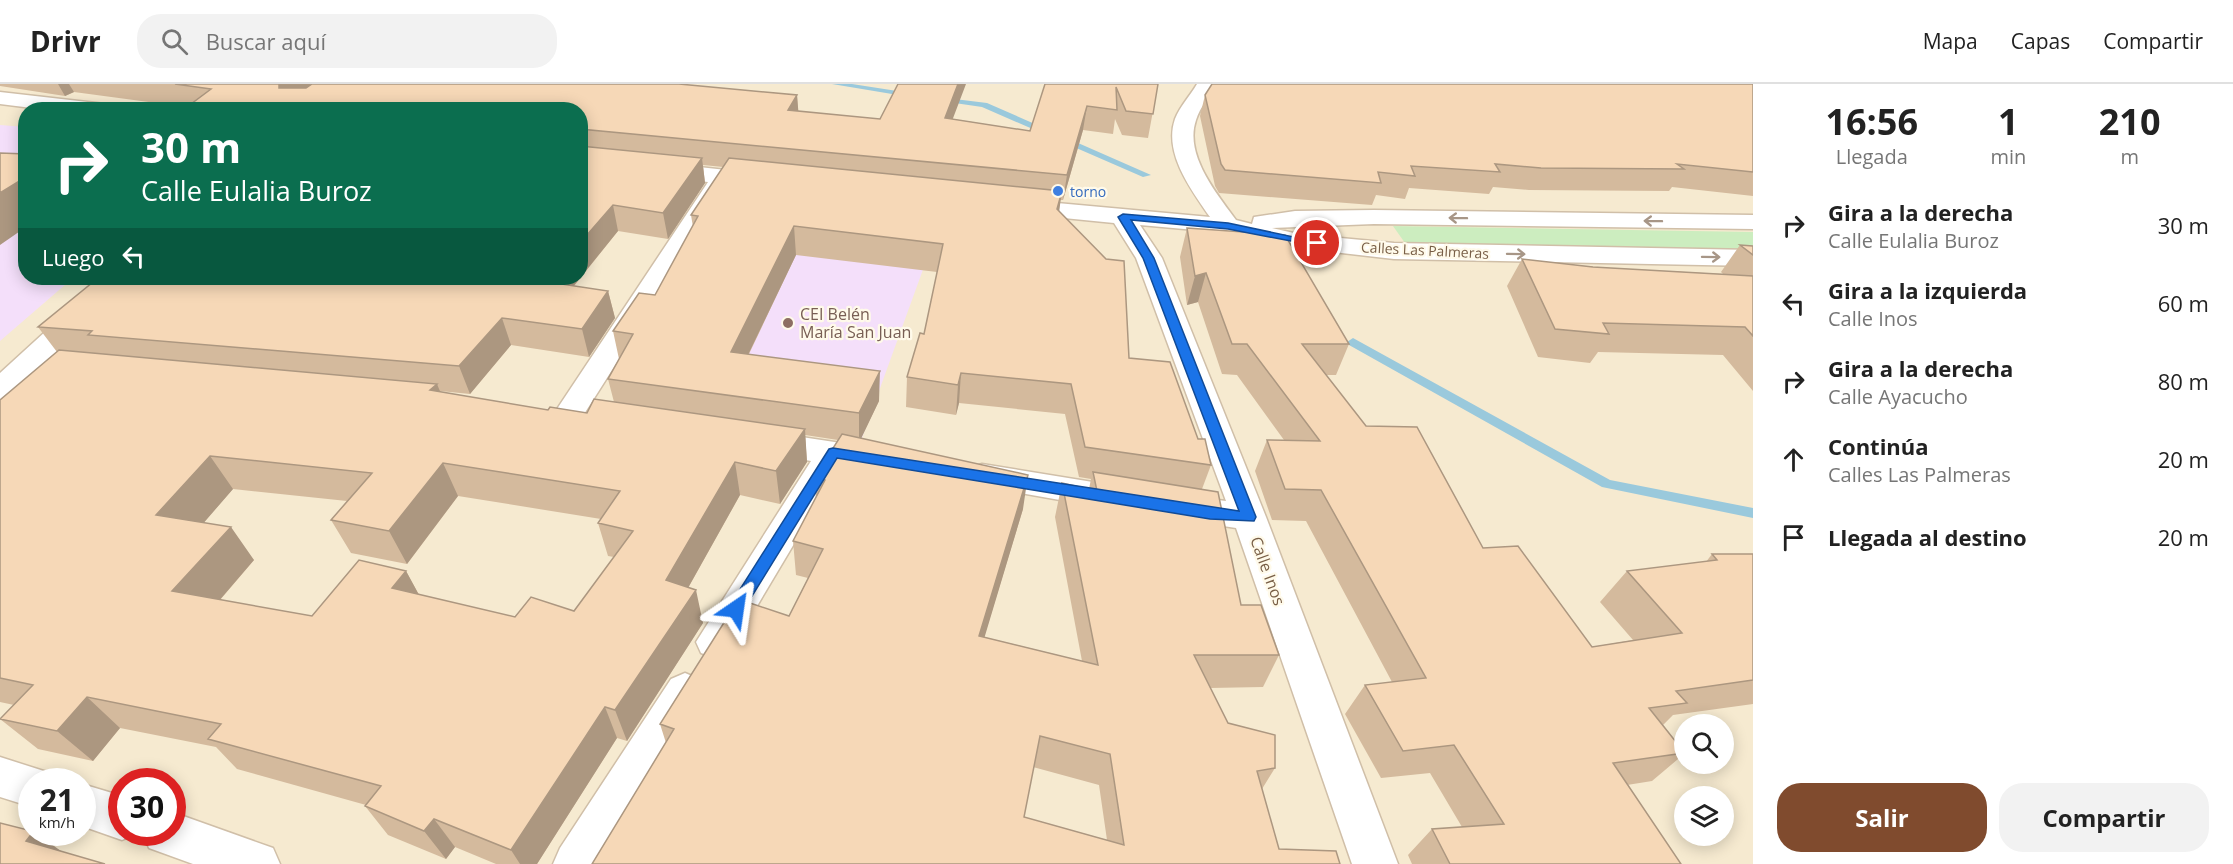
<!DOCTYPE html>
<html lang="es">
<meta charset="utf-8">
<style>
body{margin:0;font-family:"Open Sans",sans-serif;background:#f2f2f2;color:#222;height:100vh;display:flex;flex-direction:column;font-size:22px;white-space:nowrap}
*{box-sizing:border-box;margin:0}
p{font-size:20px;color:#767676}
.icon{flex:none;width:33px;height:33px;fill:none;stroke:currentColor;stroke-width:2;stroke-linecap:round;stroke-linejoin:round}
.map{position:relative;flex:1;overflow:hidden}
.details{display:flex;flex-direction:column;background:#fff;width:480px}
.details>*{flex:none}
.top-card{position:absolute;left:18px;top:18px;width:570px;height:183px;border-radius:24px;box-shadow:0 3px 15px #0003;background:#0b6e4f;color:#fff;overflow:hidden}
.controls{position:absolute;left:1674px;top:630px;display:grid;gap:12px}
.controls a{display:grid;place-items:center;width:60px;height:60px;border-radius:50%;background:#fff;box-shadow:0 3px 15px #0003;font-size:30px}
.speed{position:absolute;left:18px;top:684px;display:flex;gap:12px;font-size:30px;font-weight:700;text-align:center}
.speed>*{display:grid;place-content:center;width:78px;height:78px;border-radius:50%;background:#fff;box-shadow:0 3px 15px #0003;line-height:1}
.speed small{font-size:15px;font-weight:400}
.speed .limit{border:9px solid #d22;background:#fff;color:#111}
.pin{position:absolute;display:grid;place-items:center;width:51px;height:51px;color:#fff;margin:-26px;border:3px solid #fff;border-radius:50%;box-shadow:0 2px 6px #0007}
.me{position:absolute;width:66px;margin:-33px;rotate:32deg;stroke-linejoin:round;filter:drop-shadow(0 0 4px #0008)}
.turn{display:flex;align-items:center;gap:21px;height:126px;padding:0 24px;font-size:27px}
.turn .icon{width:78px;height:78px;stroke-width:2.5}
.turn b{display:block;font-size:42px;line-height:51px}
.then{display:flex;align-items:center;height:57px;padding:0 24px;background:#0003;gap:12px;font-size:22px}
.eta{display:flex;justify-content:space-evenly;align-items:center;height:102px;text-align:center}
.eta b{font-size:36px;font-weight:700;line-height:42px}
.primary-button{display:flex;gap:12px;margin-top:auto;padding:12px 24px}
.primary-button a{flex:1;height:69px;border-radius:24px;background:#804b2e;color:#fff;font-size:24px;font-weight:700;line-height:69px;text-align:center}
.primary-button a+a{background:#f2f2f2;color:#222}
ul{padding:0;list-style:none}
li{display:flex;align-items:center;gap:18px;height:78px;padding:0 24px}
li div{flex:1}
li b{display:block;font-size:22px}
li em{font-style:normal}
header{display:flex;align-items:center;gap:36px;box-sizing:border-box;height:84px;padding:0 30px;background:#fff;border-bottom:2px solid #e0e0e0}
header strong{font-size:28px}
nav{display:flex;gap:33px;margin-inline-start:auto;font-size:21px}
.search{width:420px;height:54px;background:#f2f2f2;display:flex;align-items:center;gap:15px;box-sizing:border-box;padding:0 21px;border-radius:24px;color:#767676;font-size:22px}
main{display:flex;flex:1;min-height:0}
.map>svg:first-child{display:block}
</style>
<header>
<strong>Drivr</strong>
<div class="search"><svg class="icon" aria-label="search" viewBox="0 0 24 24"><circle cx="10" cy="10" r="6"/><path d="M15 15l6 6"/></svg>Buscar aquí</div>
<nav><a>Mapa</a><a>Capas</a><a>Compartir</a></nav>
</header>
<main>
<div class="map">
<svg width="1753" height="780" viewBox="0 0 1753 780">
<rect width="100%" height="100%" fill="#fef7e2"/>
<path fill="#f6ead0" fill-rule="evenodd" d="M0 0H1753V780H0ZM26 26H580V194H26ZM1684 640H1724V680H1684ZM32 698H82V748H32ZM122 698H172V748H122ZM1684 712H1724V752H1684Z"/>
<path fill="#f4dffa" d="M0 41 25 43 26 194H73L0 257Z
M946 122 862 354 621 316 723 161Z"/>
<path fill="#ccedbf" d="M1393 142 1753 148V165L1405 159Z"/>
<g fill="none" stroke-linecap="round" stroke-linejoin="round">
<path fill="#9ac9dc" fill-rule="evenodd" d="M832 0H852L910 9 914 11 910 13Z
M938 13 987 19 1151 91 1143 93 982 23 941 17H938Z
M1353 254 1610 396 1753 424V434L1602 403 1349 261 1347 258Z"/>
<defs>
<path id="street" d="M1197 0H1217C1210 12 1200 23 1196 36 1184 71 1217 110 1236 136L1252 140 1254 133 1295 127 1374 126 1753 131V145L1374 140 1272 144 1298 150 1394 159 1753 166V182L1394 175 1298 164 1228 149 1140 141 1162 174 1266 433 1398 780H1352L1236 444 1165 433 1160 424 1165 415 1177 411 1226 417 1136 174 1114 139 1014 129 1006 127 1002 122 1006 117 1014 115 1210 133C1192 107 1163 69 1175 35 1180 22 1190 12 1197 0Z
M0 8 105 20 115 26H48L0 20Z
M580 70 763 90 771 92 774 97 771 102 763 104 727 100 729 102 579 338 568 341 557 338 553 331 708 98 580 84Z
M104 194H132L50 275 94 280 99 287 94 294 84 296 33 292 11 313 0 316V289Z
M762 347 874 364 885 367 890 375 885 383 874 386 841 381 729 569 715 574 701 569 696 558 811 377 751 366 746 358 751 350Z
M982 380 1105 400 1117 403 1122 412 1117 421 1105 424 970 400 965 392 970 384Z
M685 589 699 595 705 607 602 780H553L560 764 671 595Z
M0 673 47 688 51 698H32V723L0 713Z
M82 700 122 712V748L138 749 122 756 82 742Z
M172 728 273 764 280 780H193L149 764 143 748H172Z"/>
</defs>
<use href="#street" stroke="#d0bfa8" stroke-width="3"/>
<use href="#street" fill="#fff" fill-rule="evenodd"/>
</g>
<path fill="#d4ba9d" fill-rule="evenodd" d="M0 0H679L797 11 798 27 880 35H953L1030 47 1045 0H1158L1148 54 1122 51 1115 35 1113 50 1083 46 1063 116H1060L1059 127 1129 274 1198 355 1211 381 1202 405 1241 521 1279 571 1263 603 1210 604 1228 639 1275 684 1262 705 1279 765 592 780 666 659 660 640 749 522 789 532 808 494 796 491 793 457 816 415 814 394 838 356 805 351 807 378 780 420 740 411 688 504 703 539 627 657 617 654 537 780H496L455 763 446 775 388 751 365 722 366 721 237 685 216 663 120 644 93 677 38 665 0 635 14 621 0 618V316L57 268 38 243 580 194V26L186 23 74 8 65 12 0 2ZM703 81 723 83 691 131 693 143 655 211 613 247 619 275 608 295 614 318 587 329 548 326 440 308V307L470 310 511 261 589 273 615 234 608 207 574 202 618 147 668 155 705 99ZM796 171 937 188 924 250 907 293 906 323 956 331 959 319 1065 330 1079 393 1091 395 1089 405 1062 399 1055 433 1082 577 984 553 1023 425 861 354 879 317 749 270ZM233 405 347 417 331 436 351 469 407 480 458 412 601 435 598 439 608 472 614 473 574 527 515 533 419 511 406 487 312 532 220 516 254 476 203 439ZM1033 683 1099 701 1107 756 1024 733Z
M1753 0V112L1672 103 1669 107 1529 106 1493 103 1489 110 1409 104 1405 115 1376 111 1372 121 1219 109 1215 102 1200 32 1205 11Z
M1187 144 1349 260 1336 291H1326L1366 342 1483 464 1592 563 1633 556 1600 518 1627 487 1706 478 1712 470H1753V620L1673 631 1663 641 1684 668V670L1652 697 1627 701 1681 780H1412L1408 771 1432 745 1462 743 1430 689 1381 694 1345 630 1365 601 1392 598 1306 437 1272 436 1255 387 1267 356H1284L1237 291 1222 290 1198 218 1187 221 1180 173Z
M1740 161 1753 162V307L1723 271 1598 268 1590 279 1538 273 1507 202 1522 175 1593 183 1723 190 1721 188Z"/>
<path fill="#ac9780" d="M58 0H69L74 8 65 12Z
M280 0H320L290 24 279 4V1Z
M958 0H966L944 58 945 34Z
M797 11 799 35 788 26Z
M1087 22 1083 46 1063 116 1067 91Z
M702 74 705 99 668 155 663 129Z
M26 93V143L0 161V109Z
M1062 107 1058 135 1057 125Z
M613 121 618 147 555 225 548 198 552 194H580V159Z
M794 142 796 171 735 298 731 268Z
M1206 189 1198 218 1187 221 1195 192Z
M608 207 615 234 589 273 582 245Z
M502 234 511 261 470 310 459 282Z
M880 287 879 317 859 359V329Z
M961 289 959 319 956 331 958 301Z
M437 300 450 332 430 306Z
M805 345 807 378 780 420 776 387Z
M210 372 233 405 182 464 156 431Z
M735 378 740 411 674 529 666 496Z
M443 379 458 412 407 480 389 447Z
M1028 391 1023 425 975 585 979 552Z
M231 443 254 476 199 540 172 507Z
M406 487 424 520 392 504Z
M696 506 703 539 627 657 615 626Z
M87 613 120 644 93 677 57 647Z
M605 623 617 654 537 780H520L511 766Z
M434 735 455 763 446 775 424 747Z
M33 748H35L69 773 26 757Z"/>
<path fill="#f6d8b7" stroke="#ac9780" stroke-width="1.5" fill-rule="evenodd" d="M175 0H280L279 1V4H306L312 0H679L797 11 788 26 880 35 898 0H958L945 34 1030 47 1045 0H1158L1153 30 1126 27 1116 3 1117 26 1087 22 1067 91 580 45V26H183L211 5Z
M1212 0H1753V88L1677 80 1684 85 1541 84 1495 80 1500 88 1411 82 1415 92 1378 88 1381 99 1225 86 1221 80 1205 11Z
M580 62 702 74 663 129 613 121 580 159Z
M0 69 26 70V93L0 109Z
M729 74 1062 107 1057 125 1106 175 1124 177 1129 274 1170 278 1198 355H1205L1211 381 1085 363 1071 300 961 289 958 301 907 293 920 249 924 250 943 160 794 142 731 268 880 287 859 329 608 295 633 250 613 247 639 209 655 211 698 132 691 131Z
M1187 144 1285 151 1349 260H1302L1366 342 1417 343 1483 464 1518 462 1592 563 1682 549 1627 487 1717 476 1712 470H1753V596L1676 607 1687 619 1649 624 1684 668V669L1613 679 1681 780H1450L1432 745 1504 740 1454 661 1403 667 1365 601 1426 594 1321 406 1285 405 1267 356 1320 357 1247 260H1232L1206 189 1195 192Z
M1740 161 1753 162V171Z
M1522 175 1593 183 1753 192V252L1745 243 1603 239 1609 250 1555 245Z
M98 194H552L548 198 608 207 582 245 502 234 459 282 88 251 92 247 38 243Z
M59 266 437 300 430 306 548 326 550 323 587 329 594 315 805 345 776 387 735 378 666 496 696 506 615 626 605 623 511 766 434 735 424 747 365 722 381 702 208 655 221 640 87 613 57 647 0 635 33 601 0 594V316ZM210 372 372 389 331 436 389 447 443 379 620 407 598 439 633 447 574 527 531 513 515 533 392 504 406 487 359 476 312 532 172 507 231 443 156 431Z
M842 350 1028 391 979 552 1098 581 1062 399 1097 407 1093 388 1218 408 1241 521H1261L1279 571H1194L1228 639 1275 651V684L1257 687 1279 765 1336 767 1340 780H592L674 645 660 640 737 518 749 522 750 519 789 532 823 465 793 457 825 396 814 394ZM1040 652 1110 670 1124 761 1024 733Z
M0 739 32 747V748H33L26 757 105 780H0Z"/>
<defs><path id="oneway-shaft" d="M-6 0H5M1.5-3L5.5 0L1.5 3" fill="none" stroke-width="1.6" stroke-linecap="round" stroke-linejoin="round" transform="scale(1.5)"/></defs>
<g stroke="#a79687">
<use href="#oneway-shaft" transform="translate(1458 134) rotate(-179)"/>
<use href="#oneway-shaft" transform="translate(1653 137) rotate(-179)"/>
<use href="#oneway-shaft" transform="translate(1516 170) rotate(1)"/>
<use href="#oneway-shaft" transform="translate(1711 173) rotate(1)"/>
</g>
<path fill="#1a73e8" stroke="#114b97" stroke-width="1.5" d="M1123 130 1228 139 1322 159 1317 162 1228 145 1131 136 1154 174 1256 433 1254 437 1210 435 837 374 741 530H730L728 525 730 521 829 365 833 364 1239 427 1143 174 1118 133Z"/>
<circle fill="#3f7fe0" stroke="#fffaea" stroke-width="2" cx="1058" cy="107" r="6"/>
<circle fill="#8d6e63" stroke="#fffaea" stroke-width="2" cx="788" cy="239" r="6"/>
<g text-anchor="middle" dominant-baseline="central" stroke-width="4.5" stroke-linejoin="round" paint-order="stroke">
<g font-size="14" fill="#366cbe" stroke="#fffaea" text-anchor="start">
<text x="1070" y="107">torno</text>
</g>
<g font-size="14" fill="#785e46" stroke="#fffaea">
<text transform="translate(1425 166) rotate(3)">Calles Las Palmeras</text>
</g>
<g font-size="16" fill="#785e54" stroke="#fffaea" text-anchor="start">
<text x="800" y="230">CEI Belén<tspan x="800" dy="18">María San Juan</tspan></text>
</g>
<g font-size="16" fill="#785e46" stroke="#fffaea">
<text transform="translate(1268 487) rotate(70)">Calle Inos</text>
</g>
</g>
</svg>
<div class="controls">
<a><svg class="icon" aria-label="search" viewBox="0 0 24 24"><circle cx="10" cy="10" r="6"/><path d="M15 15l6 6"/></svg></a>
<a><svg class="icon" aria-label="layers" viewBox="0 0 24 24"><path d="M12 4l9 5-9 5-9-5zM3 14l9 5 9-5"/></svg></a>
</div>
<div class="speed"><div>21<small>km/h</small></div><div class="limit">30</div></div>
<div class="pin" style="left:1317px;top:159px;background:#d93025"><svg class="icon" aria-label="arrive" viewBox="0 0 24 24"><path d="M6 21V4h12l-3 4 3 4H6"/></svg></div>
<svg class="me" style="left:736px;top:525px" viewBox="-20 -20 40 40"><path d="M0-17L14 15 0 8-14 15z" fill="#1a73e8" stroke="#fff" stroke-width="4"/></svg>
<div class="top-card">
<div class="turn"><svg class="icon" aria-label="right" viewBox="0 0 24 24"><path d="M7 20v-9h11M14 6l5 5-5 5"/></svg><div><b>30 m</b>Calle Eulalia Buroz</div></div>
<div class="then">Luego<svg class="icon" aria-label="left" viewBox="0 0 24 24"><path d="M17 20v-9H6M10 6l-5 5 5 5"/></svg></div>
</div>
</div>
<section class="details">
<div class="eta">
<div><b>16:56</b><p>Llegada</p></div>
<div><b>1</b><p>min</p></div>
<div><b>210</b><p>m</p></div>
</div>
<ul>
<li><svg class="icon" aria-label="right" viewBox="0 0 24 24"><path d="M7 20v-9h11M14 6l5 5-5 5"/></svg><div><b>Gira a la derecha</b><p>Calle Eulalia Buroz</p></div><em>30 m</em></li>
<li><svg class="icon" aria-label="left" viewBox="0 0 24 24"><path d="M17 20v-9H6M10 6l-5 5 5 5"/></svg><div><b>Gira a la izquierda</b><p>Calle Inos</p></div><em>60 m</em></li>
<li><svg class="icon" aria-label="right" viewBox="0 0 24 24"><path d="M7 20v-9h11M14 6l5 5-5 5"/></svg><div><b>Gira a la derecha</b><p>Calle Ayacucho</p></div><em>80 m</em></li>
<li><svg class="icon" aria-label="ahead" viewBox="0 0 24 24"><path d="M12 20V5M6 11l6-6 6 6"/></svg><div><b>Continúa</b><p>Calles Las Palmeras</p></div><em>20 m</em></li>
<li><svg class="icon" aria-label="arrive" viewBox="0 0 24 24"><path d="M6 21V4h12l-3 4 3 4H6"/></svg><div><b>Llegada al destino</b></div><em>20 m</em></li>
</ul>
<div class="primary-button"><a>Salir</a><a>Compartir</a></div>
</section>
</main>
